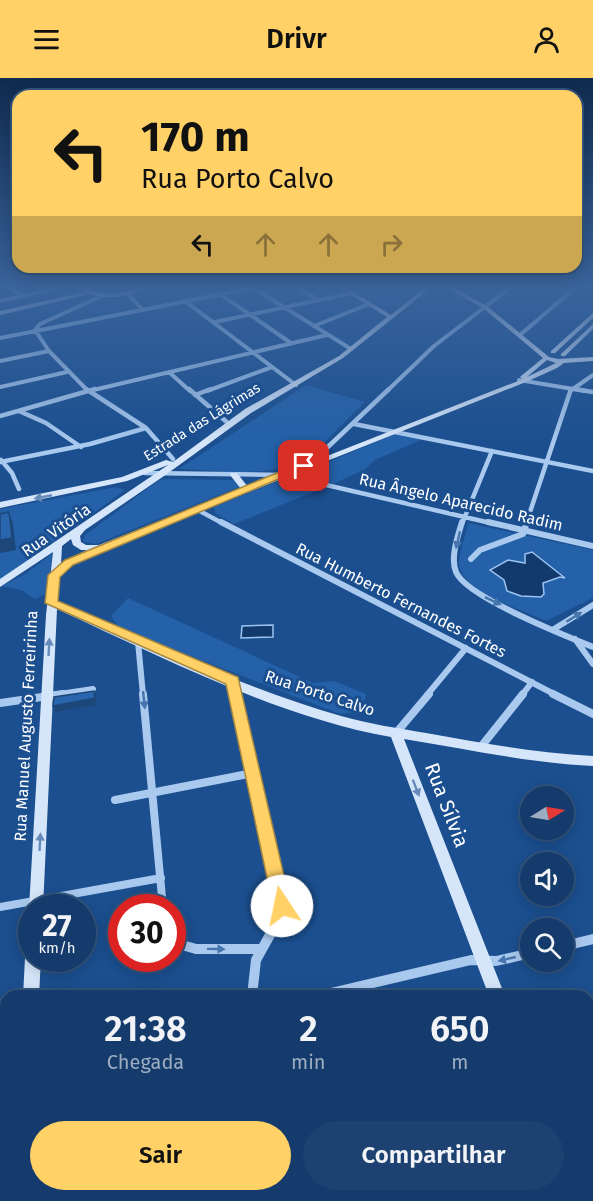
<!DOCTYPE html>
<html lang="pt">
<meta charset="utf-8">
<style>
body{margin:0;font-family:"Fira Sans",sans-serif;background:#1d4271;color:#f1f3f6;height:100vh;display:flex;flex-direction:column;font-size:22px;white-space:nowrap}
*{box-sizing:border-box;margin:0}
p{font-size:20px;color:#9dadc1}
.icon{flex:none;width:33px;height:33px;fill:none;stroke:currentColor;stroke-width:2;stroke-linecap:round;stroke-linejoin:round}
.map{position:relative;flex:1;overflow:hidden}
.drawer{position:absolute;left:0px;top:912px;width:594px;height:212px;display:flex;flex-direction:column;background:#143b6b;border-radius:18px 18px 0 0;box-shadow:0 3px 15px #0003,0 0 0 2px #33557e}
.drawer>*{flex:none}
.banner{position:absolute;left:12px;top:12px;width:570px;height:183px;border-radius:18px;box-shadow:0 3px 15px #0003,0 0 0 2px #33557e;background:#ffd166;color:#111;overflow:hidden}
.needle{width:39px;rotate:79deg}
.fabs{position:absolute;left:520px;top:708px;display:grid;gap:12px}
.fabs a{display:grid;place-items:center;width:54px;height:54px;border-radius:50%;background:#143b6b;box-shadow:0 3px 15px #0003,0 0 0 2px #33557e;font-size:30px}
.speed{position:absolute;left:18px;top:816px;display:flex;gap:12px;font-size:30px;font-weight:700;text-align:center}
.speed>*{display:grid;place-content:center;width:78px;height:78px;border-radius:50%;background:#143b6b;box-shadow:0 3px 15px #0003,0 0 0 2px #33557e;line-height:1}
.speed small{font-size:15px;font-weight:400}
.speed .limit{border:9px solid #d22;background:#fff;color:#111}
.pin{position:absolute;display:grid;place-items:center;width:51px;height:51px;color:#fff;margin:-26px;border-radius:12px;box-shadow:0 3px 9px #0006}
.me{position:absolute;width:66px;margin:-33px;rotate:349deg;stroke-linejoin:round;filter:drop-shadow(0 0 4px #0008)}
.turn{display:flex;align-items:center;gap:21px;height:126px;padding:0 30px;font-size:27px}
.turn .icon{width:78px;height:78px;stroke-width:2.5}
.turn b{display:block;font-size:42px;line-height:51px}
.lanes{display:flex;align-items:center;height:57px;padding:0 30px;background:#0003;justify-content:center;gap:30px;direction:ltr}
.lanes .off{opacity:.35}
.eta{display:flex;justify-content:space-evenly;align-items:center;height:102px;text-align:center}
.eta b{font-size:36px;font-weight:600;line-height:42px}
.primary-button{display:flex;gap:12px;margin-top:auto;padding:12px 30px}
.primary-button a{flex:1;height:69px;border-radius:36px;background:#ffd166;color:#111;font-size:24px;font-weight:600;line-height:69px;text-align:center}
.primary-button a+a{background:#1d4271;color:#f1f3f6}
header{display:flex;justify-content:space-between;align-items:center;height:78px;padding:0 30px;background:#ffd166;color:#111;font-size:27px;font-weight:600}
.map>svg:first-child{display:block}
</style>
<header><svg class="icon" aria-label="menu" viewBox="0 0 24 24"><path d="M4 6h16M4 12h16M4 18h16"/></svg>Drivr<svg class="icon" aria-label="person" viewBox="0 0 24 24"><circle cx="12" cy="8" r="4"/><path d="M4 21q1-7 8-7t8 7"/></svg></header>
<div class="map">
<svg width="593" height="1123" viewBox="0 0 593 1123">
<rect width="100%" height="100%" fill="#1b4f8f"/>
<path fill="#2461a8" d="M344 209H421C383 238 384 231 344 209Z
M306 307 365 324C345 343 325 366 303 381 275 401 213 392 179 391Z
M395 356 425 360 375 382 364 392 333 406 300 396Z
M168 401 234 402 239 409 96 466 83 464 85 457 159 402Z
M279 403 321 411 234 446 215 435 214 429Z
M116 409 125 412 0 502V431Z
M468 445 593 472V520L546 543C525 533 460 513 459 486 459 473 466 458 468 445Z
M52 476 48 515 35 521 21 512 1 508 24 497Z
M128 520 313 605 334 603 366 616 364 626 350 635 340 636 119 550 111 538Z"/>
<path fill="#123a6d" stroke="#9cc4f0" stroke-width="1.5" d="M532 474 565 500 560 499 543 505 544 516 541 519 521 518 507 513 504 502 490 492 508 482 525 485V476Z
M273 547V559L241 560 242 548Z"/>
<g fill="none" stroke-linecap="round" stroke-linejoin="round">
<path stroke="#a9c9ee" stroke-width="4" d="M7 209 23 218
M252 209 351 271
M296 209 319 222
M127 215 142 231
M220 216 291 265
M185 223 296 307
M215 244 352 215
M314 248 369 226
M520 257 576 209
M0 260 253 210
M0 283 49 273
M169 294 190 313
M519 302 585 313
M0 309 67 294
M88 313 49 273 35 252 40 246 104 217
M89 313 327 257
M207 313 272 289
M387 313 434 268 511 209
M570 313 593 297"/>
<path stroke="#a9c9ee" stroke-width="4.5" d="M86 311 146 350 173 381
M189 311 229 346
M575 311 593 314
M195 317 211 311
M19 333 46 345 81 369
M0 338 95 311
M354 346 593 393
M1 382 12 395 19 411
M0 384 90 366 146 350
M311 385 389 311
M145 395 283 397 495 446
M196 431 224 446
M462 446 492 373
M526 446 571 311"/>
<path stroke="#a9c9ee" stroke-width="6" d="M221 444 556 617
M462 444C458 458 450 479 456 494 466 519 566 558 593 569
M488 444 593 468
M471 481 480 472 523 456 527 444
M554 551 593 527
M575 561 593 586
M138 564 143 617
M233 605 236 617
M53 617 93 611
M427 617 466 570
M522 617 532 604"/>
<path stroke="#a9c9ee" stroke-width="8" d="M143 616 163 830
M235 616 282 828 281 838
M553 616 593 636
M0 625 63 616
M396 655 429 616
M480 670 523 616
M115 722 253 695
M0 829 161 800"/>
<path stroke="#a9c9ee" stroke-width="10" d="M172 864 196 871H261
M564 868 593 861
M252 918 256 882 281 837
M318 918 471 882 496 883 531 875
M120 1118V1123
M281 1118 282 1123"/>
<path fill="#d6e6fa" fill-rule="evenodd" d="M58 209H68L0 225V221Z
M77 209C88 209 96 216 109 216 122 216 134 209 147 209 131 219 108 222 90 216L0 237V233L84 214Z
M338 209H345L391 237 426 209H432L343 280 251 335 164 398 85 452 80 458 81 464 86 467H99L241 411 230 397 231 395H237L248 409 523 301 520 299 521 298 543 280 483 230 445 209H452L487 228 549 279 558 281 593 279V283L564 285 557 290 526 304 108 470 72 486 60 497 57 523C150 565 243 610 341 638 369 646 397 650 426 655 482 665 536 675 593 678V688C529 685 467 671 404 661L505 918H489L391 659C278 639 161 579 57 531L43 830H32V835L29 830 46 537 53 474 0 509V501L168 387 127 403 0 430V424L122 399 166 382 173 384 245 331 339 278 387 239ZM547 282 556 285 527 299ZM71 461 73 467 81 472H87L66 482 61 486 62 468Z
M593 235V240L555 275H551V273Z
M593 246V251L565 278H561V276Z
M32 873V880H41L39 918H23L25 880 28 875Z
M593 1081V1099L588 1100V1082Z
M13 1118H31V1123H13Z
M203 1118H241L239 1123H201Z
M568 1118H586L588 1123H570Z"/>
</g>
<path fill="#1d4779" d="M146 209H167L168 212 147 214Z
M9 434 13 446 16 472 0 475V462Z
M94 613 97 627 55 634 53 628Z"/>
<path fill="#2a66ad" stroke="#1d4779" stroke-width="1.5" d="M9 434 12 460 0 462V436Z
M94 613 95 620 53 628 54 619Z"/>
<defs><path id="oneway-solid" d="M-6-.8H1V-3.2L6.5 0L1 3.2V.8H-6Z" transform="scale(1.5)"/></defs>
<g fill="#668bba">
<use href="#oneway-solid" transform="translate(43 419) rotate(169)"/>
<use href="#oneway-solid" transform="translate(49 569) rotate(-87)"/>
<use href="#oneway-solid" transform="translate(416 710) rotate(69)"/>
<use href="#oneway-solid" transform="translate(40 764) rotate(-87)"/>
</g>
<g fill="#4674ac">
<use href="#oneway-solid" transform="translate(458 462) rotate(103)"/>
<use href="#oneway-solid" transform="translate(493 523) rotate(25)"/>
<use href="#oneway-solid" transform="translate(574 539) rotate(-32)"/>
<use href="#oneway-solid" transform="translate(144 622) rotate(84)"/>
<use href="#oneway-solid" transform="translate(216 871) rotate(1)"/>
<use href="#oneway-solid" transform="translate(507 881) rotate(167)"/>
</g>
<linearGradient id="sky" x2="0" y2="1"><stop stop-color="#0f2b4f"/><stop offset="0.57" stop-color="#39639b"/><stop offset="1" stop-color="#39639b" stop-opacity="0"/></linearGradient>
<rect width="593" height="366" fill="url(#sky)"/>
<path fill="#ffd166" stroke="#a68842" stroke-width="1.5" d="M301 385 310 388 73 487 60 499 58 523 238 599 291 828 289 834 282 837 275 834 273 828 226 606 45 525 48 497 65 482Z"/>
<g text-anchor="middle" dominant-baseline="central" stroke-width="6" stroke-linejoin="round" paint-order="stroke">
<g font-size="14" fill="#fff" stroke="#1b4f8f">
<text transform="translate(202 344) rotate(-32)">Estrada das Lágrimas</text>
</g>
<g font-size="16" fill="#fff" stroke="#1b4f8f">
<text transform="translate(461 424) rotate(13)">Rua Ângelo Aparecido Radim</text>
<text transform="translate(56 452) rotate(-35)">Rua Vitória</text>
<text transform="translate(401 522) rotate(27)">Rua Humberto Fernandes Fortes</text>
<text transform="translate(320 615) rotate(18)">Rua Porto Calvo</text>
<text transform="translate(26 648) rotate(-87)">Rua Manuel Augusto Ferreirinha</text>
</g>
<g font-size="20" fill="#fff" stroke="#1b4f8f">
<text transform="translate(447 727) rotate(69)">Rua Sílvia</text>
</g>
</g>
</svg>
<div class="fabs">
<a><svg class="needle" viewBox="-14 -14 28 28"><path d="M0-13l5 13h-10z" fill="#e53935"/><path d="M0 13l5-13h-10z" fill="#9dadc1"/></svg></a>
<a><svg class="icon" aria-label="sound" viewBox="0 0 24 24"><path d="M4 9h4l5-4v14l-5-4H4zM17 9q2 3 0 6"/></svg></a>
<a><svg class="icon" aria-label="search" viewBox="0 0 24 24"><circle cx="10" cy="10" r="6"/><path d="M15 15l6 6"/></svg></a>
</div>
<div class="speed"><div>27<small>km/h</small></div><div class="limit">30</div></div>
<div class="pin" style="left:304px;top:388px;background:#d93025"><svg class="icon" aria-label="arrive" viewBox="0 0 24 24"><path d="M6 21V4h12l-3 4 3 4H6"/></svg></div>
<svg class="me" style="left:282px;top:828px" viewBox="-20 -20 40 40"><circle r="19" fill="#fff"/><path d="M0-13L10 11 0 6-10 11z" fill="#ffd166"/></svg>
<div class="banner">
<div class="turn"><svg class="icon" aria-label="left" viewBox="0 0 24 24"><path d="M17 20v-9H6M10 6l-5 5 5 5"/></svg><div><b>170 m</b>Rua Porto Calvo</div></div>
<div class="lanes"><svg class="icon" aria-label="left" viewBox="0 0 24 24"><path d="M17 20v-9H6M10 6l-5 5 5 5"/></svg><svg class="icon off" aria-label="ahead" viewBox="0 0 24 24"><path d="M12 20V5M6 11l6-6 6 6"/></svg><svg class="icon off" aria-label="ahead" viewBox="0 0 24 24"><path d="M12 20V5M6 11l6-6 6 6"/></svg><svg class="icon off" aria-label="right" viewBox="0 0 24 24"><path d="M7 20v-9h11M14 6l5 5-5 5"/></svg></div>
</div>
<section class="drawer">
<div class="eta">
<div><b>21:38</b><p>Chegada</p></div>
<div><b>2</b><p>min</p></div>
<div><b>650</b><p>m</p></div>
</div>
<div class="primary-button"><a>Sair</a><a>Compartilhar</a></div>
</section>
</div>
